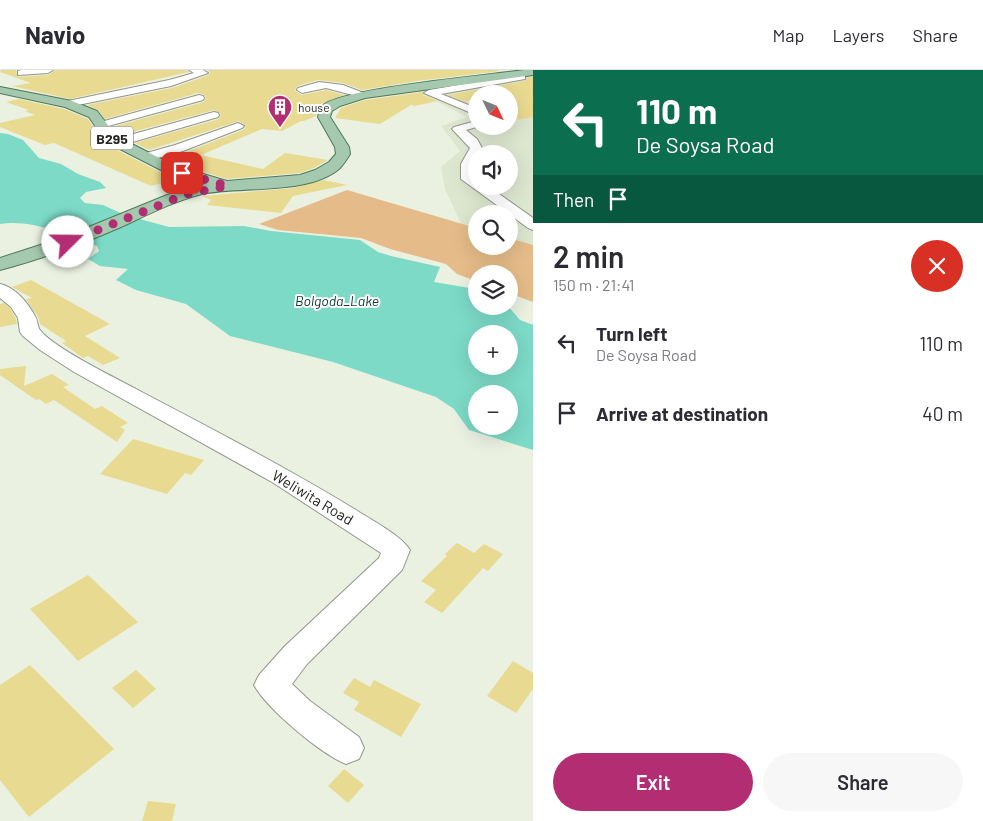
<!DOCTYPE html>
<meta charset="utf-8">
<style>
body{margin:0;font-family:Barlow,sans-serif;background:#f7f7f7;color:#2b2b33;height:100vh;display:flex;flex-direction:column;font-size:19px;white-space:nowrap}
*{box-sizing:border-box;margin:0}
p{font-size:16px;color:#7c7c81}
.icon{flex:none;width:28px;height:28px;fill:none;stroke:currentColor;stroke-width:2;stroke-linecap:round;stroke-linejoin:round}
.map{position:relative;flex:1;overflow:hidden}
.details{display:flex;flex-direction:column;background:#fff;width:450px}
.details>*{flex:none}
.banner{background:#0b6e4f;color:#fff;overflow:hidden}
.needle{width:32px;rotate:133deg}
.fabs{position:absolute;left:468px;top:15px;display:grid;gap:10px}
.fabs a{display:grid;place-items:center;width:50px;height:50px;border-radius:50%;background:#fff;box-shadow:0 5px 20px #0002;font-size:25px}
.pin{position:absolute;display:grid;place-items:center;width:42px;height:42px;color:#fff;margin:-21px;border-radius:10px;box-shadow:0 2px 8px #0006}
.me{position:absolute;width:55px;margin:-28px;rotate:68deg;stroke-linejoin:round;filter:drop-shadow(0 0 4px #0008)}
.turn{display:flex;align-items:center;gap:18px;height:105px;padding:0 20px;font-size:22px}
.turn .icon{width:65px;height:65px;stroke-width:2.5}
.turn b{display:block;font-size:35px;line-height:42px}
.then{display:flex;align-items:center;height:48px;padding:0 20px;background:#0003;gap:10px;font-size:19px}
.round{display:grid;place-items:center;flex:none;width:52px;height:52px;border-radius:26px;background:#f7f7f7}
.overview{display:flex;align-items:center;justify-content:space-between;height:85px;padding:0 20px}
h1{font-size:30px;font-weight:600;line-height:38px}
.action{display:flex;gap:10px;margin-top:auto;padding:10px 20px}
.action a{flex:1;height:58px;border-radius:30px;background:#b32d72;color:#fff;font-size:20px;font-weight:600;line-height:58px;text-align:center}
.action a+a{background:#f7f7f7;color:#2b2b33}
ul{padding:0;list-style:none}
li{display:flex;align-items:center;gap:15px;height:70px;padding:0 20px}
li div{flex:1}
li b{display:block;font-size:19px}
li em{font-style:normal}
header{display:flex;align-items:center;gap:30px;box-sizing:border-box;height:70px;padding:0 25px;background:#fff;border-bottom:1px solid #e1e1e2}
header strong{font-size:24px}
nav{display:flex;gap:28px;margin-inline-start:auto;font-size:18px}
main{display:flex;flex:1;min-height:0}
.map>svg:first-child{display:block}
</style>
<header>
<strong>Navio</strong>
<nav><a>Map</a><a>Layers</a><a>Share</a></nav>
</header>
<main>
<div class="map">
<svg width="533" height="751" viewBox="0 0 533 751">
<rect width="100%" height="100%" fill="#eaf1e1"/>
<path fill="#dde6cf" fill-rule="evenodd" d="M533 4V211L479 193 445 119 441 97 460 81 441 56 467 47 418 22ZM476 24H509V56H476ZM476 84H509V116H476ZM476 144H509V176H476Z"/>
<path fill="#e5bc89" d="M347 120 476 158V176H509V168L533 175V232L509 223V204H476V211L457 204 446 194 390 179 361 168 278 160 259 154Z"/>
<path fill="#7cdac6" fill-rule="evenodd" d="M0 63 8 64 23 70 39 88 61 94 78 104 100 112 106 118 86 122 80 128 85 133 103 135 125 145 169 157 244 156 271 161 360 170 378 182 391 186 440 197 434 212 476 219V236H508L520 250 533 255V380L469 360 454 339 436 327 333 292 230 266 186 234 136 220 116 210 128 199 100 196 88 189 99 181 97 176C66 165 33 149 0 154ZM476 264H509V296H476ZM476 324H509V356H476Z"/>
<path fill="#e8da90" d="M1 0H16L18 7 48 5 55 0H187L189 2 70 29 12 16 31 13 0 2Z
M207 0H496L501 1 417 11 362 20 343 13 318 10 297 16 295 21 302 25 326 20 344 25 321 34 316 46 304 51H301L282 61 262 59 201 85 263 99 285 83 328 90 314 98 300 103 227 109 174 93 164 88 184 83 243 60 246 56 239 51 149 80 135 73 219 49 221 44 214 40 121 65 112 57 204 32 206 27 203 24 198 23 105 49 98 40 87 35 172 18 209 5 210 2Z
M533 7V47L509 51V24H476V28L465 32 448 25 525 11 527 8Z
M423 22V25L437 31 415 36 411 35 380 54 335 48 341 38 365 30Z
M19 29 64 39 88 49 102 70 119 81 162 103 198 114 186 118 172 110 151 116 54 73 45 75 0 57V53L35 45 25 41 29 40 6 32Z
M324 110 347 115 293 126 281 143 207 135 211 130 202 126 293 118Z
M31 210 110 254 85 266 120 288 103 295 88 286 83 288 62 273 66 271 40 254 38 247 26 229 32 228 12 217Z
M4 233 10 238 16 249 17 254 0 257V234Z
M26 296 24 316 52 304 69 315 63 317 95 339 102 336 128 353 120 357 125 360 117 372 54 330 46 334 39 329 36 330 0 305V299Z
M133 369 204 390 191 405 185 403 167 424 100 404Z
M457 473 474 483 484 474 503 484 488 501 483 498 442 543 424 532 436 520 421 511 447 486 445 484Z
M88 505 138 552 78 591 30 539Z
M513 591 533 603V619L516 643 487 626Z
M30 595 114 679 29 747 0 710V615Z
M136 600 156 619 133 638 112 618Z
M354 608 370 617 374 610 421 634 401 667 354 640 359 632 343 623Z
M344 699 364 715 348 733 328 716Z
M148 731 176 734 172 751H142Z"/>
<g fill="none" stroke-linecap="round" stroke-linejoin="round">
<defs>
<path id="minor" d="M21 0H53L48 3 18 5V1Z
M189 0H203L208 3 171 16 68 37 63 34 68 31 169 10 194 3Z
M522 4 525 5V9L441 24 476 38V45L424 23 429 20Z
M319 12 343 15 369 25 364 28 326 18 302 23 297 20 298 18Z
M199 25 203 26 204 28 203 30 101 58 95 55 97 53Z
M214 42 218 43 219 45 218 47 119 76 113 72 115 69Z
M476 51V56H480L466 60 477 69 482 78 479 84H476L473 94 476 116H488L533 148V160L528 158 461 109V94L470 78 452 59 454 57Z
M238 53 244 56 242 58 183 81 147 91 141 87 143 84 175 75Z
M0 214C15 217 28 233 35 246 38 250 37 257 40 260 50 274 96 298 113 307 195 350 277 392 356 440 371 450 401 465 410 480L402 500 307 594 292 614 310 631 359 667 364 678 359 689 346 694C321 684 267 639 254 615L259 605 285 576 379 488 381 483 272 412 74 302 40 280 23 266 20 262 18 248 11 237 0 228Z"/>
<path id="major" d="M524 0H533V5L365 28 340 36 332 41 330 47 349 77 350 84C347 89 343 95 339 99 308 125 241 116 202 124 174 131 147 145 121 157 82 174 42 189 0 200V188L62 168 167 125 205 114 163 101 120 79 104 69 89 47 65 37 0 23V17L72 31 97 41 114 63 130 73 173 95 227 111 300 105 315 100 329 92 336 84 335 77 318 47C319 44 319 39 322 36 340 18 490 5 524 0Z"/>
</defs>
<use href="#minor" stroke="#919789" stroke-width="2"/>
<use href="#major" stroke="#4f7859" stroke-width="2"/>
<use href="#minor" fill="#fff" fill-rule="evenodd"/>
<use href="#major" fill="#a4c9ae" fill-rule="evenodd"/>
</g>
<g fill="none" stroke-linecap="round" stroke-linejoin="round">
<path stroke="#b32d72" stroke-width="9" stroke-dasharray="0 16.2" d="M68 172 187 124 228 116 182 103"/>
</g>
<defs>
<symbol id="building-pin" viewBox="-11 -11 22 30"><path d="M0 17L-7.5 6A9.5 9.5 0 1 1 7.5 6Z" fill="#b32d72" stroke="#fff"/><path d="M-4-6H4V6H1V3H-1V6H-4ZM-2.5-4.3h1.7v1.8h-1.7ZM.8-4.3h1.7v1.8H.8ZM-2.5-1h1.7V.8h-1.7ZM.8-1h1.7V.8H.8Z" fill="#fff"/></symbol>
</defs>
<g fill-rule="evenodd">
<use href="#building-pin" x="266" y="23" width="28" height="38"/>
</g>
<g text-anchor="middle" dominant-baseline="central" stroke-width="4" stroke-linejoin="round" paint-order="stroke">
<g font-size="12" fill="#232520" stroke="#fff" text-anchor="start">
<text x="298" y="37">house</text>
</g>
<rect fill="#fff" stroke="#656663" stroke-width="1" x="91" y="56.5" width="42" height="23" rx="4"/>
<g font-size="14" font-weight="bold" fill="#232520">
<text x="112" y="68">B295</text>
</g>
<g font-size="14" font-style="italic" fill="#0d3931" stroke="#fff">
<text x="337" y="230">Bolgoda_Lake</text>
</g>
<g font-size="15" fill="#232520" stroke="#fff">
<text transform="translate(313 427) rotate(31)">Weliwita Road</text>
</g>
</g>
</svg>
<div class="fabs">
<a><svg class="needle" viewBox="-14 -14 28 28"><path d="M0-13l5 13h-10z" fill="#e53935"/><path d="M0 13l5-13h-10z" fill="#7c7c81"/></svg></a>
<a><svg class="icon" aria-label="sound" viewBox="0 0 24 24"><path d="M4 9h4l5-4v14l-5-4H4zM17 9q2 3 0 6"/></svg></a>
<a><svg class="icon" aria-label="search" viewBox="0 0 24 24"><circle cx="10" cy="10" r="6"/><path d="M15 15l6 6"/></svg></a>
<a><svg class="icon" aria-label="layers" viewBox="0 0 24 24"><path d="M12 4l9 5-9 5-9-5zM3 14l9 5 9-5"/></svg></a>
<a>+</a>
<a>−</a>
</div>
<div class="pin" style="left:182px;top:103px;background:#d93025"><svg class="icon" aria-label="arrive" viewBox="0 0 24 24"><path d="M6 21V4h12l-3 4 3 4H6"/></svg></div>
<svg class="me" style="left:68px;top:172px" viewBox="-20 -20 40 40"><circle r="19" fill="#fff"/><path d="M0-13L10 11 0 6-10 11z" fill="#b32d72"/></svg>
</div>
<section class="details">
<div class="banner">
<div class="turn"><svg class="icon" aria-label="left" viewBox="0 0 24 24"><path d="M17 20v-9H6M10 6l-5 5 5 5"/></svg><div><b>110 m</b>De Soysa Road</div></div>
<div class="then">Then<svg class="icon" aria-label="arrive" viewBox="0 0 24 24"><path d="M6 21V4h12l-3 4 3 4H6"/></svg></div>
</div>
<div class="overview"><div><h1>2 min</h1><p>150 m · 21:41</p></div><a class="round" style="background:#d93025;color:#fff"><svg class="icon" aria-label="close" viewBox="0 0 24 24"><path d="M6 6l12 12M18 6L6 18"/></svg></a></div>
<ul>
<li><svg class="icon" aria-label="left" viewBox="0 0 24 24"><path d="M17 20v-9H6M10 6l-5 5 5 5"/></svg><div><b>Turn left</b><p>De Soysa Road</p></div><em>110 m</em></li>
<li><svg class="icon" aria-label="arrive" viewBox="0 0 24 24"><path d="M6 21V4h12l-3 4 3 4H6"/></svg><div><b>Arrive at destination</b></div><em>40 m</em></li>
</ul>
<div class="action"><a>Exit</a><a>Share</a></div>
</section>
</main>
